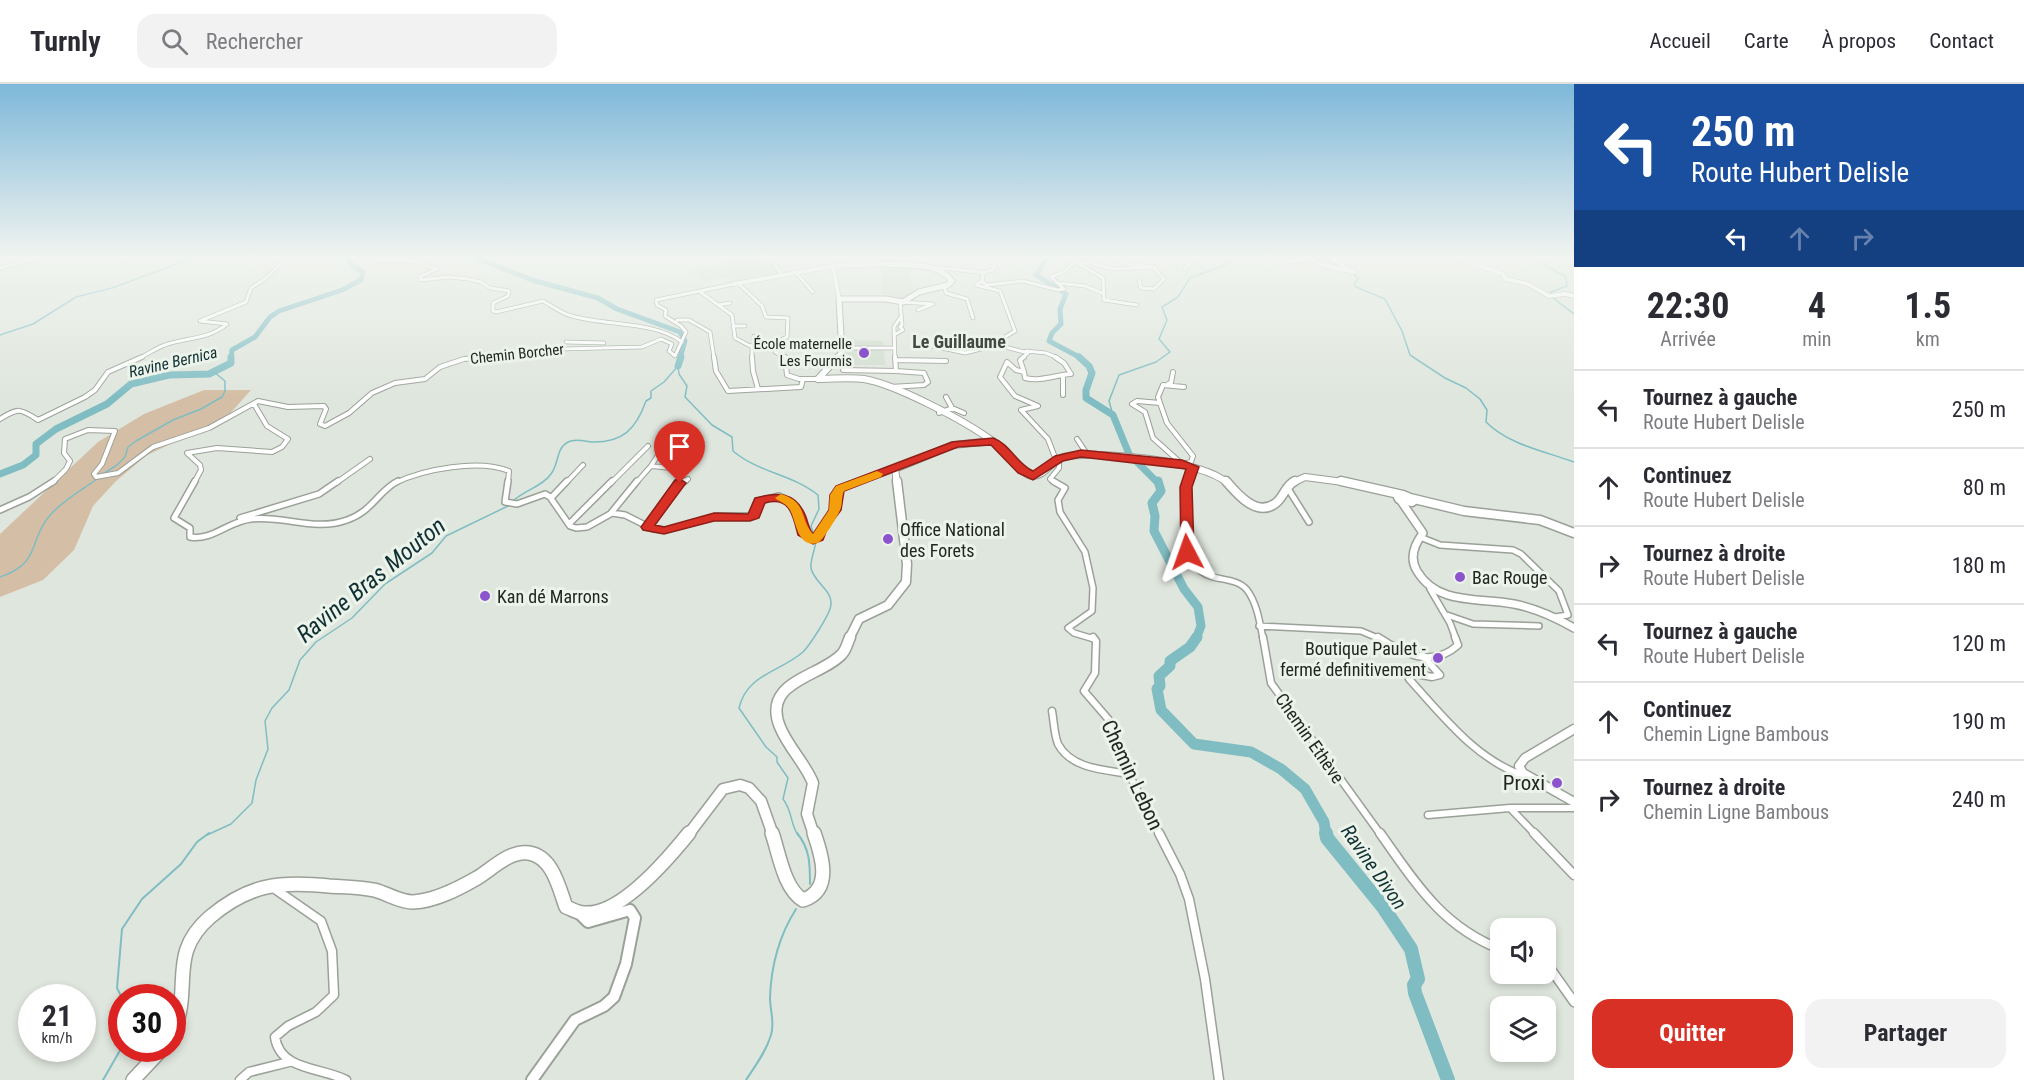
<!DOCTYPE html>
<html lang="fr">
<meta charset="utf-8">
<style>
body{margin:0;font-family:"Roboto Condensed",sans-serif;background:#f2f2f3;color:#2b2b33;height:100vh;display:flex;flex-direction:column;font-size:22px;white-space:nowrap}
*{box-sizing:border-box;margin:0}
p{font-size:20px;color:#7c7c81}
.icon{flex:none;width:33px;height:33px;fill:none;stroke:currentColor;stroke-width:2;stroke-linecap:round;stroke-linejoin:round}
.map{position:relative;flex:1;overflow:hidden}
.details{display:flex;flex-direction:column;background:#fff;width:450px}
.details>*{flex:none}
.top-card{background:#1a4fa0;color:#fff;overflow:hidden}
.fabs{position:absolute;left:1490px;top:834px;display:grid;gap:12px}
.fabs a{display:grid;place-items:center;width:66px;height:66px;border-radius:12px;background:#fff;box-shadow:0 3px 9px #0003;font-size:30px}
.speed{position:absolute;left:18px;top:900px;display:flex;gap:12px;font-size:30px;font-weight:700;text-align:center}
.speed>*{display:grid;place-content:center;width:78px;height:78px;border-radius:50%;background:#fff;box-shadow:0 3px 9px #0003;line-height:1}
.speed small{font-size:15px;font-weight:400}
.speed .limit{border:9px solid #d22;background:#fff;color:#111}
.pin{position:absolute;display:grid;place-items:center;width:51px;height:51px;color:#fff;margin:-62px -26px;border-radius:50% 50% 50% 0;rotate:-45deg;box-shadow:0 0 6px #0007}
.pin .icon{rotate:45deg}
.me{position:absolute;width:66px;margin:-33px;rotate:356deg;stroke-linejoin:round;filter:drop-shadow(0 0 4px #0008)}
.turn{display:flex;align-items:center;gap:21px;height:126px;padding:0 18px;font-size:27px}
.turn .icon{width:78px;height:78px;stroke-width:2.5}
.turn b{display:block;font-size:42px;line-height:51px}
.lanes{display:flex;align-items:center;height:57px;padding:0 18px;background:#0003;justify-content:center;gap:30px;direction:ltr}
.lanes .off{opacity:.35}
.eta{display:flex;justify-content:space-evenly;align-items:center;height:102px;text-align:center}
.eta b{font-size:36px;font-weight:700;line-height:42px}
.action{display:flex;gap:12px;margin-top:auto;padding:12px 18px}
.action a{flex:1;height:69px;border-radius:18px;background:#d93025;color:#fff;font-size:24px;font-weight:700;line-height:69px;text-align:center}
.action a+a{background:#f2f2f3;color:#2b2b33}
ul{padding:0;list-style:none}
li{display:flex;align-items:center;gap:18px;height:78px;padding:0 18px;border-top:2px solid #e1e1e2}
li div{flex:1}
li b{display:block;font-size:22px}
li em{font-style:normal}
header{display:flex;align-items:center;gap:36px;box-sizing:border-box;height:84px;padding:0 30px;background:#fff;border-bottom:2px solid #e1e1e2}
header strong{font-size:28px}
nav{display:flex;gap:33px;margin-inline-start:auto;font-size:21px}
.search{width:420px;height:54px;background:#f2f2f3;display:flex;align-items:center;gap:15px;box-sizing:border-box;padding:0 21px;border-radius:18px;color:#7c7c81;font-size:22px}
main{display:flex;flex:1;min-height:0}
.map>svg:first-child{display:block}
</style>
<header>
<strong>Turnly</strong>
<div class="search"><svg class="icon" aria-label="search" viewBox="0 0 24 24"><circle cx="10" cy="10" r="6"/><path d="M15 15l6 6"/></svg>Rechercher</div>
<nav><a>Accueil</a><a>Carte</a><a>À propos</a><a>Contact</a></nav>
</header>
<main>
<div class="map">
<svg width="1574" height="996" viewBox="0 0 1574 996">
<rect width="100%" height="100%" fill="#dfe6dd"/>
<path fill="#d0dccd" d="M721 174H768L780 191 732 199 728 193 705 197 690 187 725 182Z
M881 182 919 183 920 186H910L913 209 901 217 891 215V211H882Z
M844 256 883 257 885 281H845Z"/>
<path fill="#d4bea5" d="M204 306H251L225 335 147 371 115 398 93 422 74 466 43 496 0 513V450L98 358 144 330Z"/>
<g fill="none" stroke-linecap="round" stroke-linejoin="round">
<path stroke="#7fbdc3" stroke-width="1.5" d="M1322 174 1343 184
M1540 174 1547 182 1566 193 1567 202 1551 208V211
M1353 189 1358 195 1354 200 1356 203 1385 215 1402 247 1410 271 1445 294 1466 304 1480 315 1487 326 1486 338C1509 361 1544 367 1574 378
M1553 214 1574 230
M0 251 33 240 76 213 112 204 193 174
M1113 331 1109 317 1119 291 1156 278 1170 268 1159 255 1167 236 1162 223 1178 213 1190 194 1225 181 1228 174
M103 390 117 381 125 373 128 363 136 357 173 336 201 325 222 313 225 307V297L214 288
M513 417C524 406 542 403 551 390 559 380 556 364 568 358 575 354 584 357 591 358 623 359 636 345 646 317L651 314V307L664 298 678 282 679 290 687 302 685 313 712 341 732 353 733 367C759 389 792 390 818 411L819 425 811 442 814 452
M0 493C43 478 27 457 51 430 64 416 82 406 97 395
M207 751 231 740 252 719 256 696 268 665 265 637 272 624 289 606 300 576 316 558 352 534 385 500 432 469 446 452 508 422
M798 751C790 740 793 728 783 715L788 694 777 678V673L766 663 739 624C747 590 780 588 803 568 810 561 827 534 830 525 836 507 814 500 811 484 810 476 815 466 816 457"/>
<path stroke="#7fbdc3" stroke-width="2" d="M797 749C810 765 810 780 810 800
M122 914 117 904 122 845 142 815 181 780 197 758 209 749
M103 996 122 963
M746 996C755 982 766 968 771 951 775 939 770 926 770 914 771 881 779 852 796 825"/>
<path stroke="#7fbdc3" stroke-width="5" d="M477 174 532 196 598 214 617 225 680 248 685 257 680 274
M1047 174 1036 191 1066 210 1060 225 1061 240 1052 249 1049 257 1081 274
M231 274 232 266 255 253 270 233 279 227 342 206 361 196 363 188 352 181 348 174"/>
<path stroke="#7fbdc3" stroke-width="7" d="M1079 273 1089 282 1092 289 1086 306V314L1113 331 1129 370 1158 399
M678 282 681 273
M0 390 23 381 36 371V360L56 345 107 320 131 300 169 291 209 290 231 279V273"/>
<path stroke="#7fbdc3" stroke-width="9" d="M1158 397 1161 407 1152 419 1155 432 1154 447 1184 505 1198 523 1201 542 1196 555"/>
<path stroke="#7fbdc3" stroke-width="11" d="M1197 553 1190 563 1170 577V582L1159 592 1160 602 1157 605 1161 626 1194 660 1251 668 1281 685 1305 705 1324 738 1326 751"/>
<path stroke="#7fbdc3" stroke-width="14" d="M1326 749 1327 754 1383 823 1411 865 1418 895 1414 901 1415 909 1448 996"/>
<defs>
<path id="minor-far4" d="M379 174 377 176 379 177 409 176 437 185 421 192 420 196 450 193 468 195 481 198 490 204 509 207 508 212 493 219V227L496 228 543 217C552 222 562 230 572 232 606 242 655 237 682 258
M770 174 782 191
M125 176 129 174
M1079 180 1103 194 1104 216 1137 221
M931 183 980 188 983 191 982 198 987 201 1023 197 1058 206 1064 205
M0 184 37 174
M1185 185 1194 174
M796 189 813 208
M982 189 993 186 996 174
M1139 196 1141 204 1154 205 1164 195 1154 184
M982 197 976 201 1000 207 1015 247 1005 253 1001 262 1028 269 1022 274
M738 199 762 222 766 233 788 234 787 253 778 257 775 268 786 274
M1058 199 1085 202 1102 209
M944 201 946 209 967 215 973 234
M1064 205 1051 193 1064 188 1074 179H1090L1113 185 1155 183 1126 180 1114 174
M699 207 732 231 735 254 752 263V274
M718 221 730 219
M677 236H689L710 248 714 274
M733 242H745
M894 251 903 246 900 243 902 241 900 218 933 220 918 226
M566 258 604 259
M918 259 965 269 1002 260
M750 262 754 261V252
M842 264H895
M1026 267 1046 269 1058 274
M140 274C148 270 156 264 165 261 187 253 208 256 227 240L200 237 246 218 251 204 265 195 287 174
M472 274 563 265 642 263 661 255 672 260 669 267 675 272 686 248 681 242 665 232 666 226 657 221 656 216 734 200
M895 274 894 243 900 234"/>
<path id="minor-far3" d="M714 273 716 287 728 307 801 303 803 295
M752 273 753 287 758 305
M785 273 787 291 799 295H818
M1024 273 1020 276 1024 288 1016 286 1007 278 1000 293 1015 312 1038 322 1021 326 1048 355 1056 376
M896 276 946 277
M843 286 896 287
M1024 288 1025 294C1039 298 1056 291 1071 290L1064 279 1055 273
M1063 291V311
M1168 300 1171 299 1173 288
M890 303 924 301 928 298 924 289 896 287 895 273
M1137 317 1160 319 1167 339 1193 372 1191 378 1182 380 1153 354 1145 328 1132 320Z
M1160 319 1158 313 1163 301 1184 303
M952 324 964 329
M939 329 952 324 946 313
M0 335C18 324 20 324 38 336L85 313 95 306 108 288 142 273
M1077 355 1087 370
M1055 377 1059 379V384L1050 395 1056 399
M651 382 660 368
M52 399 66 385 70 377 64 369 65 355 88 346 115 347 102 380 94 390 96 393 118 389 153 363 209 344 258 317 288 323 324 322 326 325 320 340 325 342 349 329 372 309 395 299 425 295 440 283 464 275 487 273
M194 399 201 386 200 381 187 369 217 364 272 368 282 363 288 355 267 342 254 320
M336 399 370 375
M395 399C424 385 479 375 509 387L508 399
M566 399 583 381
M611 399 648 362
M636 399 651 382 673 384
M683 399 688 395
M856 399 895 385
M1189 399 1193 383"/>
<path id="minor-far2" d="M195 397 174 434 190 444V453C212 457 229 437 251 435 284 431 314 448 347 436 373 427 379 406 398 397
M508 397 505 418 517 420 545 410 550 413 570 442 576 444 587 443 612 429 625 431 653 445 666 446 718 432H754L759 417 779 412C800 420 796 445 813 456L834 427 840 404 860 397
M1053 397 1065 404 1058 416 1060 428 1085 468 1093 504 1092 527 1068 544 1074 549 1094 555
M1189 397C1183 426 1175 482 1213 493 1224 496 1239 496 1247 506 1257 519 1260 539 1263 555
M1287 403 1309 438
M551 414 567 397
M0 426 29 413 54 397
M611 429 637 397
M240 434 319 410 338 397
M569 440 612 397
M647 443 676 403 685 397
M1420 453 1440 461 1513 466 1521 470 1559 507 1568 531 1555 533
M1430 505 1450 539 1456 555
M1447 531 1473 540 1539 542
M1259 542 1361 547 1380 555"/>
<path id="minor-far1" d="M1093 553 1096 557 1095 589 1084 607 1109 636 1132 696 1160 751
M1263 553 1271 599 1381 751
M1378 553C1402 569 1432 585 1458 561L1455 553
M1422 571 1440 591 1432 593 1411 589 1409 595C1443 632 1475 675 1524 692
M1052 627C1054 638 1054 650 1058 660 1071 685 1105 686 1130 690
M1428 731 1510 724
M1536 751 1510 724H1574"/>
<path id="minor" d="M1159 749 1180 790 1189 815 1205 895 1219 996
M1380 749C1415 798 1441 842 1500 865
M1534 749 1574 791
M272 803 321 837 332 867 334 911 316 928 288 942 275 953C280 987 321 983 346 996
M1545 877 1574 918
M240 996 249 988 289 978"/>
<path id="tertiary-far3" d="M1279 174 1284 178 1309 175 1326 182 1354 188 1333 176 1338 174
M1457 174 1503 190 1505 195 1528 200 1549 212 1565 210 1574 212
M833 182 839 215
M734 200 833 182 883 180"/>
<path id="tertiary-far2" d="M1401 417 1423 449C1414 461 1409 474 1417 487 1438 522 1480 513 1514 520 1535 524 1555 533 1574 544"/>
<path id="tertiary-far1" d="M1574 645 1525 674 1519 682 1523 689 1574 718"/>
<path id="tertiary" d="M532 996 575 936 604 922 614 913 626 880 635 834 630 826 588 838 578 828"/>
<path id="secondary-far4" d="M837 274 842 268 839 215H886L903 218 919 208 948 201 952 197C937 177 905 182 883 180"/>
<path id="secondary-far3" d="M818 295C833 295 849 293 864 295 895 300 965 337 991 356 1002 364 1021 391 1032 392 1044 393 1052 376 1063 373 1094 366 1203 376 1227 399
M818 295 838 273
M897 399 895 385 953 361 993 357
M1292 399 1305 393 1351 399"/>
<path id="secondary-far2" d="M1226 397C1237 410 1258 435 1277 418 1284 412 1286 401 1295 397
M1341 397 1403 411
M1403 411 1410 414 1412 418 1399 415 1398 413Z
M1410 414 1464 427 1540 436 1574 449
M849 555 859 535 888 521 906 498 907 480 897 397"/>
<path id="secondary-far1" d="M688 751 723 705 740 701 749 704 761 717 773 751
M814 751 807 730 813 699C805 679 788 663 780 643 761 597 821 593 842 570 846 566 848 558 850 553"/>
<path id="secondary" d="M772 749C779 769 784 805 803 816 833 806 822 772 814 749
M172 950C194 905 166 871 210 833 249 800 280 797 329 802 344 803 359 803 374 806 387 809 399 818 413 818 435 817 458 805 477 794 492 785 510 766 529 769 553 773 559 804 566 823 572 825 577 829 584 829 620 832 668 775 689 749
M133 996 163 964"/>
</defs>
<use href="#minor-far4" stroke="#9aa198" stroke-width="4.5"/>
<use href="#minor-far3" stroke="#9aa198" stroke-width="6"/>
<use href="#minor-far2" stroke="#9aa198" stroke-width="8"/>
<use href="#minor-far1" stroke="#9aa198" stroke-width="9"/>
<use href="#minor" stroke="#9aa198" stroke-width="11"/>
<use href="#tertiary-far3" stroke="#9aa198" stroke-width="5"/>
<use href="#tertiary-far2" stroke="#9aa198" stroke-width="10"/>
<use href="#tertiary-far1" stroke="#9aa198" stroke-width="11"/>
<use href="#tertiary" stroke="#9aa198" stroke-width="14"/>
<use href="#secondary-far4" stroke="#9aa198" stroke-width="7"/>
<use href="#secondary-far3" stroke="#9aa198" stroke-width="8"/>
<use href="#secondary-far2" stroke="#9aa198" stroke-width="11"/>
<use href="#secondary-far1" stroke="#9aa198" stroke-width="13"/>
<use href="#secondary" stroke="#9aa198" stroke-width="16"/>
<use href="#minor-far4" stroke="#fff" stroke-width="3"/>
<use href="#minor-far3" stroke="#fff" stroke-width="4"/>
<use href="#minor-far2" stroke="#fff" stroke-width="5"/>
<use href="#minor-far1" stroke="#fff" stroke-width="6"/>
<use href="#minor" stroke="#fff" stroke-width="8"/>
<use href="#tertiary-far3" stroke="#fff" stroke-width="4"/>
<use href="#tertiary-far2" stroke="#fff" stroke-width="7"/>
<use href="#tertiary-far1" stroke="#fff" stroke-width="8"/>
<use href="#tertiary" stroke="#fff" stroke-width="10"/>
<use href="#secondary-far4" stroke="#fff" stroke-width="5"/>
<use href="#secondary-far3" stroke="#fff" stroke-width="6"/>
<use href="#secondary-far2" stroke="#fff" stroke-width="8"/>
<use href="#secondary-far1" stroke="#fff" stroke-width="10"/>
<use href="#secondary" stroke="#fff" stroke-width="13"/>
</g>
<linearGradient id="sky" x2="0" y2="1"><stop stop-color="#7eb8d9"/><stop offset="0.55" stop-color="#f1f4f0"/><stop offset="1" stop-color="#f1f4f0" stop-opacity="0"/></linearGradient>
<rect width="1574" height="314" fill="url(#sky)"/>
<path fill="#d93025" stroke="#8d1f18" stroke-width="1.5" d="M993 354C1010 360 1017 380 1033 387L1055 372 1081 366 1182 376 1199 383 1192 403 1194 468 1187 472 1181 468 1180 403 1186 385 1081 373 1063 377 1033 396 1018 389 991 361 958 363 844 407 841 426 827 445 823 456 813 460 798 451C793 431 790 412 765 419L759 434 750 437H714L664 450 643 446 641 443 675 396 680 395 686 399 655 441 664 443 714 429 748 430 755 414C777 408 796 407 806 433 808 439 809 445 813 450L829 426 830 411 836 402 952 358Z"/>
<path fill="#f59e0b" d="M877 387 883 390 881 393 844 407C841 413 843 420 840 426 838 432 823 456 818 459 797 464 797 439 790 426 787 420 780 418 775 414L781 410C808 418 799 435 813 450L829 426 830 411 836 402Z"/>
<g fill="#8c54cc" stroke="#ecf3ea" stroke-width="2">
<circle cx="864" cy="269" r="6"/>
<circle cx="888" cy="455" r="6"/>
<circle cx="1460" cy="493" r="6"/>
<circle cx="485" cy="512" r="6"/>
<circle cx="1438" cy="574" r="6"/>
<circle cx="1557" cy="699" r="6"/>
</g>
<g text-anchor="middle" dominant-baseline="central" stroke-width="6" stroke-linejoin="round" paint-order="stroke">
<g font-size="15" fill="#232622" stroke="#ecf3ea" text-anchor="end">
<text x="852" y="260">École maternelle<tspan x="852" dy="17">Les Fourmis</tspan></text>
</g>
<g font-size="15" fill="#232622" stroke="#ecf3ea">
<text transform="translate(517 270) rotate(-6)">Chemin Borcher</text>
</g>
<g font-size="16" font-style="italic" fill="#103033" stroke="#ecf3ea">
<text transform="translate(173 278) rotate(-13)">Ravine Bernica</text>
</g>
<g font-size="18" font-weight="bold" fill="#434941" stroke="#ecf3ea">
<text x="959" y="257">Le Guillaume</text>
</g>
<g font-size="18" fill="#232622" stroke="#ecf3ea" text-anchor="start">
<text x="900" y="445">Office National<tspan x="900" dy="21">des Forets</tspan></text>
<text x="1472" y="493">Bac Rouge</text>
<text x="497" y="512">Kan dé Marrons</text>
<text x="1426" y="564" text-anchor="end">Boutique Paulet -<tspan x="1426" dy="21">fermé definitivement</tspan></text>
</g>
<g font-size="18" fill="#232622" stroke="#ecf3ea">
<text transform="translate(1310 654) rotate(55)">Chemin Ethève</text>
</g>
<g font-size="20" font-style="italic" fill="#103033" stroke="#ecf3ea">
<text transform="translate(1374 783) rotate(55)">Ravine Divon</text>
</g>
<g font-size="21" fill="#232622" stroke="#ecf3ea">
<text transform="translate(1132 691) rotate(65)">Chemin Lebon</text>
</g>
<g font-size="21" fill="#232622" stroke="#ecf3ea" text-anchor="end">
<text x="1545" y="699">Proxi</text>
</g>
<g font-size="24" font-style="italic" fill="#103033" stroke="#ecf3ea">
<text transform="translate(371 496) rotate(-39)">Ravine Bras Mouton</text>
</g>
</g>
</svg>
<div class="fabs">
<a><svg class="icon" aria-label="sound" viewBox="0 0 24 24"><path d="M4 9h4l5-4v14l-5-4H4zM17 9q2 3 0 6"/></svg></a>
<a><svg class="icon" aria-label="layers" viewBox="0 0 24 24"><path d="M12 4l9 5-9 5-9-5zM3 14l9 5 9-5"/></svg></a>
</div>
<div class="speed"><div>21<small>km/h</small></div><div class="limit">30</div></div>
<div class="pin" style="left:680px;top:399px;background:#d93025"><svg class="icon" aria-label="arrive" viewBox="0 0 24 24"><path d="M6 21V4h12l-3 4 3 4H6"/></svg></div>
<svg class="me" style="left:1187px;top:468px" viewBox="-20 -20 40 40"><path d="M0-17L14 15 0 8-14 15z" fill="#d93025" stroke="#fff" stroke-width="4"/></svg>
</div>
<section class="details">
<div class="top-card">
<div class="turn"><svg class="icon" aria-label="left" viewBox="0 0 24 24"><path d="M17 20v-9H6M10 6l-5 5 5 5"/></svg><div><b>250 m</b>Route Hubert Delisle</div></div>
<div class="lanes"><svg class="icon" aria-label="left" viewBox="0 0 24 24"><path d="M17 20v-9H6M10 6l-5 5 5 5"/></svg><svg class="icon off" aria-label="ahead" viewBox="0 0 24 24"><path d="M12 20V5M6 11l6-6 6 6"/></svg><svg class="icon off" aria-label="right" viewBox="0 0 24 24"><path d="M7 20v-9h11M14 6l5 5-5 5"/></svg></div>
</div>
<div class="eta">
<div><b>22:30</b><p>Arrivée</p></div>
<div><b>4</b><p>min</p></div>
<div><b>1.5</b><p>km</p></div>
</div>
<ul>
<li><svg class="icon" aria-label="left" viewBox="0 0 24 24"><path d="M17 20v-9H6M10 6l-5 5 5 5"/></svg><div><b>Tournez à gauche</b><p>Route Hubert Delisle</p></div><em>250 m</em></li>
<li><svg class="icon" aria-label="ahead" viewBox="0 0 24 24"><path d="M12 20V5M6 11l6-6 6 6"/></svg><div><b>Continuez</b><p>Route Hubert Delisle</p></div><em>80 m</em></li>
<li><svg class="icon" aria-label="right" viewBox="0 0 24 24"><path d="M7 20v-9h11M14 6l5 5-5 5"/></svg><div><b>Tournez à droite</b><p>Route Hubert Delisle</p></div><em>180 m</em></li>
<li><svg class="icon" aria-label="left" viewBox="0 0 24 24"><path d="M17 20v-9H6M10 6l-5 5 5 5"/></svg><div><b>Tournez à gauche</b><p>Route Hubert Delisle</p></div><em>120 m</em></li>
<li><svg class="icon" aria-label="ahead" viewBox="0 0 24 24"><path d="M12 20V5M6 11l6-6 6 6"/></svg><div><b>Continuez</b><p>Chemin Ligne Bambous</p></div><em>190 m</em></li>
<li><svg class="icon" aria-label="right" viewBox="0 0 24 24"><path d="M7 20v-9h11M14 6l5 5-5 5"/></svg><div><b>Tournez à droite</b><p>Chemin Ligne Bambous</p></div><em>240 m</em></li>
</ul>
<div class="action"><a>Quitter</a><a>Partager</a></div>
</section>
</main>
